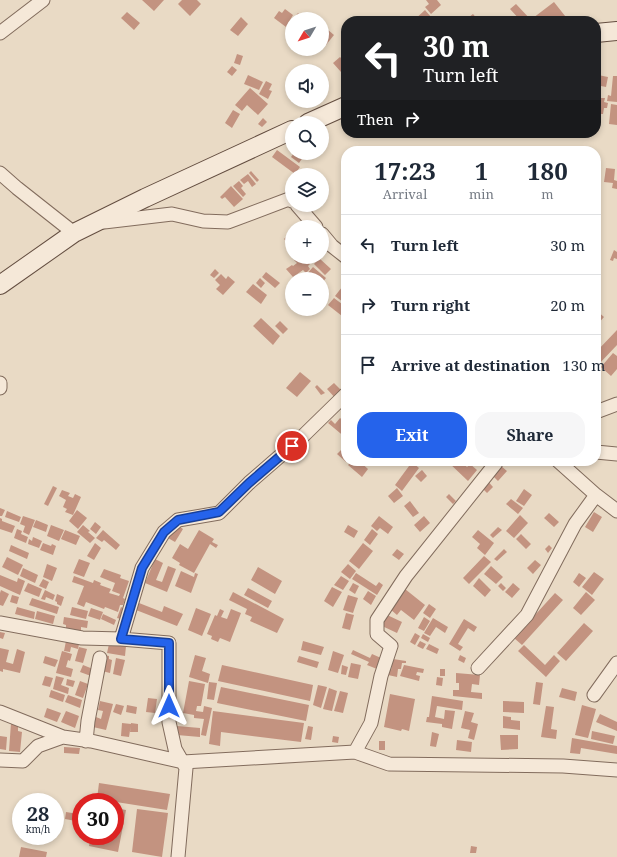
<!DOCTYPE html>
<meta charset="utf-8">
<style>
body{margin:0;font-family:"Noto Serif",serif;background:#f6f6f7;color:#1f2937;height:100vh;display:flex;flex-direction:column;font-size:15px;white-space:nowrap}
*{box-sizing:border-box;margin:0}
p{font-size:13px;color:#747a83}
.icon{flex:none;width:22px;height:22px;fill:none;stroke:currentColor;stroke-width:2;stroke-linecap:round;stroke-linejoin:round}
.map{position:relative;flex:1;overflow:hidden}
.details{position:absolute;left:341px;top:146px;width:260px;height:320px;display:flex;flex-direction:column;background:#fff;border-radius:16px;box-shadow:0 2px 6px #0003}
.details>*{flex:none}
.top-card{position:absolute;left:341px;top:16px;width:260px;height:122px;border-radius:16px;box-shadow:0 2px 6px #0003;background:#202124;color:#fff;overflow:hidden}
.needle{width:26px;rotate:231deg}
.tools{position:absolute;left:285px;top:12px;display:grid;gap:8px}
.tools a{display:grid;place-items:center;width:44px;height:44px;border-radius:50%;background:#fff;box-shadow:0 2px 6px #0003;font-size:20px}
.speed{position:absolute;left:12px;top:793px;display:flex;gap:8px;font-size:20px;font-weight:700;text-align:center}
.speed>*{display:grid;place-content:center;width:52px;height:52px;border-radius:50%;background:#fff;box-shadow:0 2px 6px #0003;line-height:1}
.speed small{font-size:10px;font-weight:400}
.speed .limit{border:6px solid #d22;background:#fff;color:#111}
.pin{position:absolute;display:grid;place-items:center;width:34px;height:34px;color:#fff;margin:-17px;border:2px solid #fff;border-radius:50%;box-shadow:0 1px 4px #0007}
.me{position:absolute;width:44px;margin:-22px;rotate:0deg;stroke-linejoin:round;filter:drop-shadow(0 0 3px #0008)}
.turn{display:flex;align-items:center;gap:14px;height:84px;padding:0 16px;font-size:18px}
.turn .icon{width:52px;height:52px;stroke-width:2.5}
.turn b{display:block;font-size:28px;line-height:34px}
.then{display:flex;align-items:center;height:38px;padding:0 16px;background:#0003;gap:8px;font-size:15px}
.eta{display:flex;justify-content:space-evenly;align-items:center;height:68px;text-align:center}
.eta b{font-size:24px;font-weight:700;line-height:28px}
.action{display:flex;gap:8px;margin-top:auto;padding:8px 16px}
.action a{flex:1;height:46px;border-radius:16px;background:#2563eb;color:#fff;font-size:16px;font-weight:700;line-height:46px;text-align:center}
.action a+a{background:#f6f6f7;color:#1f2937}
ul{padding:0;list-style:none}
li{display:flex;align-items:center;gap:12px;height:60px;padding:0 16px;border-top:1px solid #e0e1e3}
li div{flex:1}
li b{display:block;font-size:15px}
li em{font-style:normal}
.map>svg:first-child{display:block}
</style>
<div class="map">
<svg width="617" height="857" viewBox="0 0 617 857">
<rect width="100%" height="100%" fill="#e9dac5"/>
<path fill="#c39380" d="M142 0H164L154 11Z
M182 0H197L201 4 190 16 178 4Z
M426 0H437L441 5 431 14 425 7 429 4Z
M554 2 569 21H562L559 17 554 21H535L533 18Z
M516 4 532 21H521L510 9Z
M285 9 293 15 286 27 274 18 279 11 282 13Z
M425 10 431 17 427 21H413Z
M127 12 140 23 134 30 121 18Z
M298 13 303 17 302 19 294 18Z
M473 14 479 21H466L465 20Z
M241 17 248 24 238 36 230 30Z
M292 22V34L286 30Z
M327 29 334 35 326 45 322 42V35Z
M237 54 243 56 240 65 234 63Z
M340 57 343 60 346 58V68L341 72 333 63Z
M232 66 237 70 232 76 227 72Z
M248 75 263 82 259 90 244 84Z
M598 75 608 77 606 87 596 85Z
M613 76H617V102L607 101 608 95 611 96Z
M266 81 272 84 269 90 272 91 268 99 259 94Z
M250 88 268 104 258 115 247 105 242 111 235 105Z
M601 98H605L604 102 608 103 607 108H604L603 114H599Z
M611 104 617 105V125L609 124Z
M233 110 240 114 232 128 225 123Z
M263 118 267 122 262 127 258 124Z
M277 150 300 167 295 174 272 157Z
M294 153H306L299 163 291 157Z
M606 168 615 169 614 180 617 181V189L612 188 613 183 604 182Z
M308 170 314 175H304Z
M251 171 259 180 257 182 249 173Z
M248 174 256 184 252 187 248 181 244 184 240 180Z
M239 181 243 186 241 188 246 194 243 197 233 186Z
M231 186 243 199 234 207 225 197 222 199 220 197Z
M292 231V247L284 239Z
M614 250 617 252V259L614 258 613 261 610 260Z
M298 257H303V258L302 260 305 263 307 261 310 264 308 266 310 269 306 273 303 270 293 277 286 269 292 265 293 266 297 263 294 260Z
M319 258 331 269 325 275 314 264Z
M313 267 326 278 322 283V279H312L309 277 308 279 305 276Z
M215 269 219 273 214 278 210 275Z
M266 272 280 283 275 288 262 277Z
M221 274 226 279 228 276 235 282 223 295 216 289 220 285 215 280Z
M260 278 265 283 261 288 256 283Z
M346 282V297L343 302 335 296Z
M253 284 267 295 261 304 246 292Z
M334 298 346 307V311L342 316 328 305Z
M596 310 604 317 596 326Z
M261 318 280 336 273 345 253 326Z
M280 321 288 329 283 334 275 326Z
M617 330V345L598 365 596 363V352Z
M613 353 617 356V369L611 376 601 367Z
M300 372 311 381 297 397 286 388Z
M334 383 344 393 337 400 327 389Z
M317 385 325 393 321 395 315 387Z
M340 418 346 423V438L328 423 331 420 335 424Z
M342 449 346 452V462L337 454Z
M352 461H359L368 469 362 477 348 465Z
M447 461H461L467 467 470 464 477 470 468 481Z
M412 462 419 468 402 491 395 485Z
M501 466 507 471 498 481 493 476Z
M422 470 427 476 421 482 415 476Z
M486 479 493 487 487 493 479 485Z
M53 486 57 488 48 506 44 504Z
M397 488 403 496 394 503 388 496Z
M524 489 532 495 524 506 516 501Z
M62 490 70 493 68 496 73 498 75 494 81 497 73 515 65 512 67 509 63 507 66 500 59 496Z
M449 494 456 501 453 504 446 497Z
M511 499 523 508 518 514 506 504Z
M410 501 419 513 413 517 404 506Z
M0 508 5 510 2 516H0Z
M77 510 87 518 78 529 69 521Z
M7 511 21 517 19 522 5 517Z
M594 512 602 517 593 532 585 527Z
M549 513 559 522 554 527 544 518Z
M520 515 528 523 514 538 506 531Z
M23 516 35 520 29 535 23 532 25 526 20 524Z
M379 516 393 527 388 534 380 528 377 531 371 526Z
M424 516 430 523 420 532 414 525Z
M0 518 2 519V521L15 526 12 533 0 529Z
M36 520 48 525 46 532 33 527Z
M95 522 101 527 96 534 90 529Z
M176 524 183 529 175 542 168 538Z
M51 525 64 530 59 541 47 536Z
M83 525 90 531 88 532 95 538 90 543 77 532Z
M348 525 358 531 354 538 344 532Z
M498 527 502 530 493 538 490 535Z
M17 529 22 531 21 534 28 537 26 543 14 538Z
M372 529 378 534 370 545 364 540Z
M65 530 80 536 76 545 61 539Z
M103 530 120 545 116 550 104 540 102 542 96 538Z
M199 530 214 539 212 542 218 545 216 548 210 544 194 573 179 565 180 563 172 558 180 544 188 549Z
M478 530 494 543 485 555 477 548 480 544 472 537Z
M521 534 531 544 526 549 516 539Z
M33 537 42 541 39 548 28 544 29 539 32 541Z
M43 543 51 546 52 544 56 546 53 555 40 550Z
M95 543 101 548 94 560 87 556Z
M363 543 373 551 359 569 349 561Z
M11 545 29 553 27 559 9 551Z
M549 545 552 548 548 553 545 549Z
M397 549 404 554 399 560 392 555Z
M504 549 507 552 497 561 494 559Z
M484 556 491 562 469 584 463 578Z
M7 557 23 565 18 575 2 567Z
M79 559 90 563 84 577 73 573Z
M155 559 163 563 156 580 162 582 168 566 176 569 167 592 145 583Z
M535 560 541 565 533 574 527 568Z
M47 564 57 568 52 581 43 577Z
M348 564 356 571 350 579 341 572Z
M491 566 503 577 496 584 484 574Z
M258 567 282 581 275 594 251 580Z
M23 568 38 575 35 583 20 576Z
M104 569 121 575 120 578 129 581 123 598 125 599 123 605H120L118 612 105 607 104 609 86 602 84 607 77 604 84 586 72 582 74 576 93 583 94 580 101 583 100 585 111 589 109 593 119 596 120 594 112 591 115 583 100 577Z
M181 571 194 577 195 573 198 574 191 593 175 586Z
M594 572 604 579 592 595 582 587Z
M356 573 376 586 379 582 383 585 377 595 352 579Z
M579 573 586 578 579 587 573 582Z
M0 575 17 582 18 578 25 581 20 595 0 586Z
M341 576 349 581 343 590 334 585Z
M479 578 491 590 485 597 473 586Z
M43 579 49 582 46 589 39 586Z
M28 583 42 589 39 597 24 591Z
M353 583 359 586 355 594 349 590Z
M501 583 506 588 503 591 498 586Z
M513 583 520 589 512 598 505 592Z
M332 587 342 592 333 607 324 601Z
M248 588 272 601 268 608 244 595Z
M405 589 425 605 414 620 401 610 397 615 390 609Z
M1 590 9 594 3 606 0 605V593Z
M45 590 55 595 53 600 46 597 45 600 41 599Z
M368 591 376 596 371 605 363 599Z
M233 592 284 619 277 633 250 621 252 617 245 614 247 609 229 600Z
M586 592 595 600 581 615 573 608Z
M555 593 563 600 522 645 514 638Z
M57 594 64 597 61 606 57 604V602L55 601Z
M12 595 19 597 17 604 10 602Z
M348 595 358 598 353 613 343 610Z
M32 598 59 607 57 614 29 605Z
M139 603 162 612 164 606 183 614 177 626 136 610Z
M429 604 436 609 430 618 423 613Z
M17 607 35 612 34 619 15 614Z
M72 607 88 611 86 619 70 615Z
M121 607 125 609 121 619 117 618Z
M91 608 103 612 100 620 88 616Z
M196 608 211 614 202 636 188 630Z
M220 609 224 611 221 617 227 619 231 609 241 613 230 642 220 638 218 642 211 639 212 636 207 634 215 615 217 616Z
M37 611 55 616 53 624 35 619Z
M346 613 354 615 350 630 342 628Z
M103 614 116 620 114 625 101 619Z
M385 614 402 622 397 633 380 625Z
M64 617 88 621 87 628 81 627V631L66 628V625L63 624Z
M424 617 430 621 424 631 418 628Z
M433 618 448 627 445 633 436 627 430 636 424 633Z
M464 619 477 627 474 632 468 628 458 644 463 647 460 651 449 644Z
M584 623 593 631 566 661 557 653Z
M0 632 5 633 3 639 0 638Z
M415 633 420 636 415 645 410 642Z
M423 634 430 638 428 642 421 638Z
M66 641 79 644 78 649 71 647 70 652 64 651Z
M303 641 324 647 321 655 301 650Z
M420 641 426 644 423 649 417 646Z
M109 644 126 646 125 656 107 653Z
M429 644 439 649 437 654 426 649Z
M524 645 545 665 554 655 560 661 546 677 518 651Z
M79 647 87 649 83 663 75 661Z
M0 648 9 650 6 662 13 664 17 649 25 652 20 673 3 669V672L0 671Z
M353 650 370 658 372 654 381 658 377 669 367 665 369 662 351 654Z
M62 651 72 654 70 661 68 660 66 667 73 669 71 677 56 673Z
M333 651 344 655 338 673 328 670Z
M104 655 109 656V659L112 660 110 673 102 671Z
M195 655 206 658 202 671 210 674 208 683 189 677Z
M460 655 466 658 464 663 458 660Z
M45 656 58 660 55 667 43 663Z
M299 656 319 662 317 668 297 662Z
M116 658 125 660 121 676 113 674Z
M393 659 406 661V663H402L401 669H398L397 677 388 675V670H391Z
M351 663 361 665 358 679 348 677Z
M83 665 93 669 91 676 80 672Z
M222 665 313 685 310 701 218 681Z
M342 665 348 667 346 675 341 674Z
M404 665 424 669 423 673 417 672 416 675 420 676 419 681 400 676Z
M440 669H445V676H440Z
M456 673 480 675 479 685 472 684 471 692 482 693V699L453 696V690H459V683H456Z
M45 676 53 678 50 687 42 685Z
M56 676 64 678 61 685 69 688 68 694 53 689Z
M437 677 443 678 442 686 436 685Z
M67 679 75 681 73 687 66 685Z
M80 681 88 684 83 698 75 695Z
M189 681 205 684 201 706H197L196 711 203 712 204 706 212 708 206 736 201 735 204 719 194 718V715L183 713Z
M209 682 217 683 214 700 207 699Z
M536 682 543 683 540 705 533 704Z
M318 685 327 687 321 708 313 705Z
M221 687 309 705 306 721 217 703Z
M329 688 337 691 332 711 323 709Z
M562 688 577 692 575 701 559 697Z
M51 690 65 695 63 702 49 697Z
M340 691 348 693 343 713 334 711Z
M390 694 415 699 409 731 402 729 401 731 384 727Z
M68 695 82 700 80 708 65 702Z
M432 696 463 701 462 710 437 706 435 717 444 719 445 710 455 711 452 729 442 727V724L426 722 427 717H429Z
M148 698 157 699 155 713 146 712Z
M100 701 113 704 106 730 93 727 96 717 101 719 103 711 98 710Z
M503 701 524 702V713L503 712Z
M116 704 124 706 121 715 113 712Z
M127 705 137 707 136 714 126 712Z
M582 705 596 709 588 738 575 735Z
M546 706 554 707 551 729 557 730 556 739 541 737Z
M47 708 61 713 57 722 44 717Z
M66 711 79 716 75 728 61 722Z
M213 711 304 723 301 742 221 732 220 746 209 744Z
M465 711 474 713 471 722 478 724 474 740 468 738 470 730 461 728Z
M600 714 617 722V731L596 722Z
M503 716 511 717V720L520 721V730L503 728Z
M11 723H18V731L22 732 20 752 9 751Z
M122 723 131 724 129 737 121 736Z
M131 723 138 724V732H130Z
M177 726 200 728V737L177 735Z
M308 726 313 727 311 740 305 739Z
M592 731 615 736 613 744 591 739Z
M432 732 439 734 436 747 430 746Z
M500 735H518V749L501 750Z
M0 736 7 737 6 750 0 749Z
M333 736 339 737 338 743 332 742Z
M572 738 617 746V754L581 748 580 754 570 753Z
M457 740 472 742 471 752 456 750Z
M379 741H385V750H379Z
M64 747 80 748 79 754 64 753Z
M99 783 170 794 167 810 97 799Z
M115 808 126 810 118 852 89 846 91 836H115Z
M137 809 168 813 162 857 132 852Z
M66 812 78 814 76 821 65 819Z
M55 816 58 817 56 831H55Z
M471 846 477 847 476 853H470Z
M21 847 47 852 46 857H19Z"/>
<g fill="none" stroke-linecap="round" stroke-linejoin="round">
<defs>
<path id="street" d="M0 33 43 0
M0 173 17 188 74 233
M297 205 316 227
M104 222 172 214 203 221 228 222 289 199 292 201
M322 234 332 246 346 257
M0 383V388
M596 412 617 404
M596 452 617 454
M558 461 596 495
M0 623 82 638 121 639 169 643V722L175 749 186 768 178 857
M121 639 142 568 164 532 178 520 219 513 249 483 303 436 346 394
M478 668 527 615 575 524 596 495 617 511
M594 695 617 663
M0 712 63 737
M86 741 88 721 100 658
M355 752 371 723 381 676 391 646 377 634V620L406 576 496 463 493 461
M0 760 23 761 38 746 63 737 91 741 183 762 355 752 389 764 563 766 617 770"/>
<path id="secondary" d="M596 33 617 31
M308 123 346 106
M0 285 74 233 145 198 292 130"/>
</defs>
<use href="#street" stroke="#826c5d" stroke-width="15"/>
<use href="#secondary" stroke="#644e41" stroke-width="20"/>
<use href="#street" stroke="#f5e8d8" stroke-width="13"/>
<use href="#secondary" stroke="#f5e8d8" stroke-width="18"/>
</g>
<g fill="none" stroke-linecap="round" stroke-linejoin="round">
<defs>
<path id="route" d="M169 706V643L121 639 142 568 164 532 178 520 219 512 249 483 292 446"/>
</defs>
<use href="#route" stroke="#184099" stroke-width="10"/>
<use href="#route" stroke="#2563eb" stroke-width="7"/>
</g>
</svg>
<div class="tools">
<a><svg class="needle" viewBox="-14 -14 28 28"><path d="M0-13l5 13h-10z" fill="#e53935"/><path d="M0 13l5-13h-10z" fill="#747a83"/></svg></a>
<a><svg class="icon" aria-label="sound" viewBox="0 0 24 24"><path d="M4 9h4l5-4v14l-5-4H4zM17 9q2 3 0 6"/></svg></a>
<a><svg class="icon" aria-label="search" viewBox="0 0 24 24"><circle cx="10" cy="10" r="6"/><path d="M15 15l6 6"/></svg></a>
<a><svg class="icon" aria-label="layers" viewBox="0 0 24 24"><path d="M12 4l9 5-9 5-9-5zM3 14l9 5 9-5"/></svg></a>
<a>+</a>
<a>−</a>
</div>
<div class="speed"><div>28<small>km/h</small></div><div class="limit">30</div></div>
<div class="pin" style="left:292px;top:446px;background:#d93025"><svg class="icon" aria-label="arrive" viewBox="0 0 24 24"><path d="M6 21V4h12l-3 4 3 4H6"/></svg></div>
<svg class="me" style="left:169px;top:706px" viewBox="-20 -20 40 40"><path d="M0-17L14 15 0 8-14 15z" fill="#2563eb" stroke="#fff" stroke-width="4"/></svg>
<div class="top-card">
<div class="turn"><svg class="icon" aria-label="left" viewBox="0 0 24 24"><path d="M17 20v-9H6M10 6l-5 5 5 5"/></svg><div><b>30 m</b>Turn left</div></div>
<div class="then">Then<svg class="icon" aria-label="right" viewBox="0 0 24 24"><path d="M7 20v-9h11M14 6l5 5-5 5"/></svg></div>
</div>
<section class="details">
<div class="eta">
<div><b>17:23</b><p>Arrival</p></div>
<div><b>1</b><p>min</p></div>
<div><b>180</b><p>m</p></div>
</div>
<ul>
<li><svg class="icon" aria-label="left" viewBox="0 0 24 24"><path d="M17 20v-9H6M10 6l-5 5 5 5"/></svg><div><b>Turn left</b></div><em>30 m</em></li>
<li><svg class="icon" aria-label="right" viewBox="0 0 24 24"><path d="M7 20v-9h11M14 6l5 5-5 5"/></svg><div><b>Turn right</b></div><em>20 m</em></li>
<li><svg class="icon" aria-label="arrive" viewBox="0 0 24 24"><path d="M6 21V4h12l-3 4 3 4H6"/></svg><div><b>Arrive at destination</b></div><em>130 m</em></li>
</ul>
<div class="action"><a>Exit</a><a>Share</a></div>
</section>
</div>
